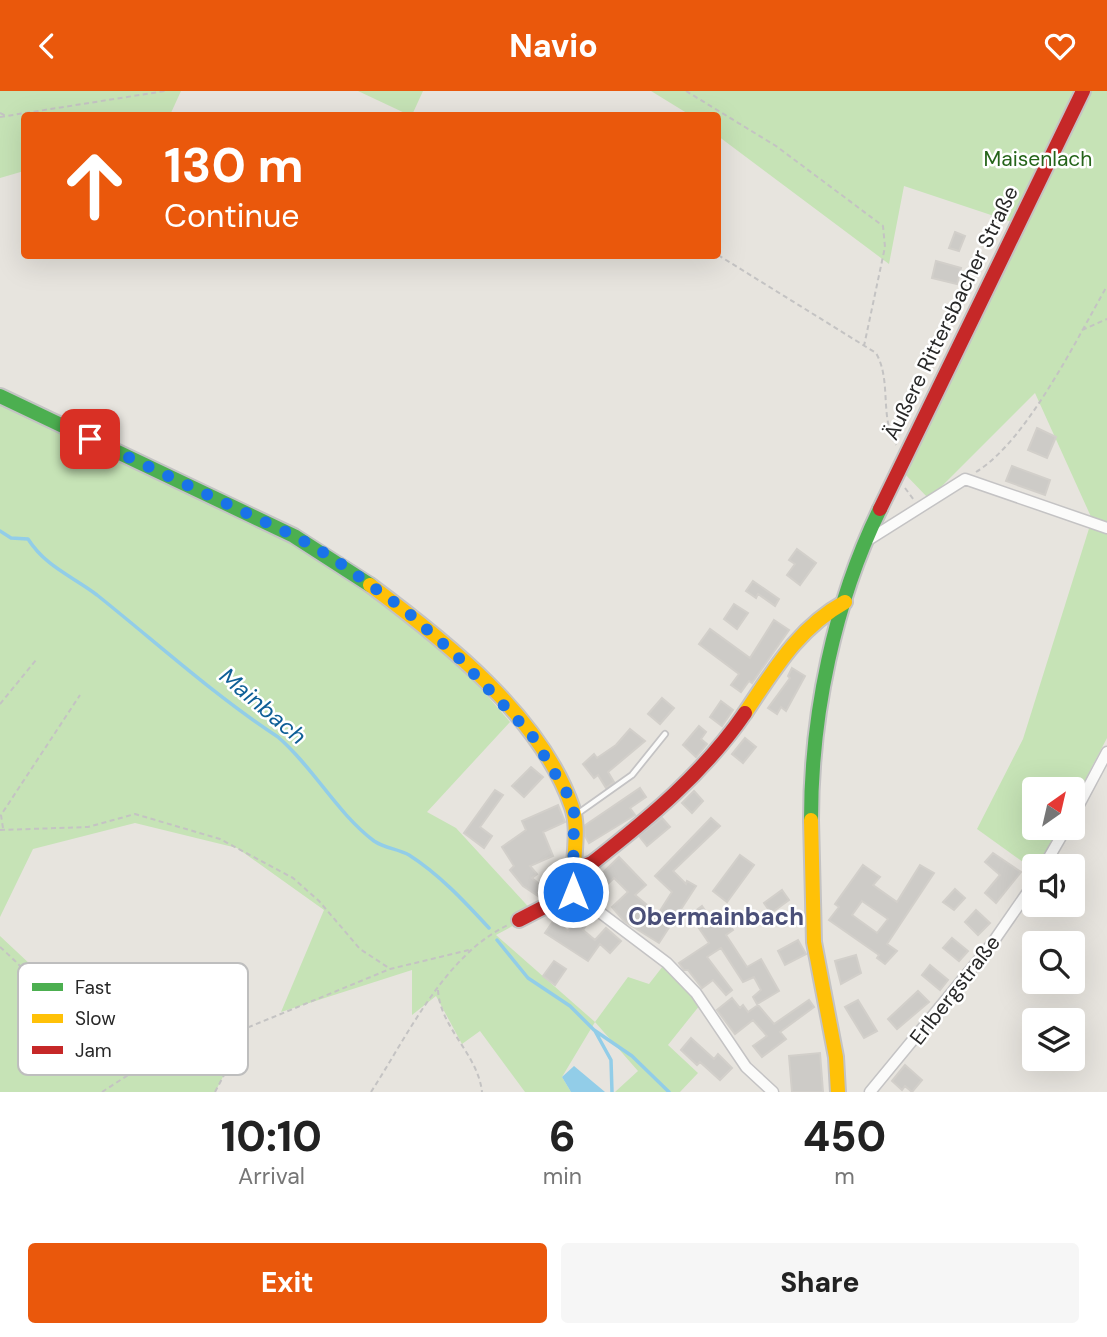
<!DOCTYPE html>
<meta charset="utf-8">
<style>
body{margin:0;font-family:"DM Sans",sans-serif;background:#f6f6f6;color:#222;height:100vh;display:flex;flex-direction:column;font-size:26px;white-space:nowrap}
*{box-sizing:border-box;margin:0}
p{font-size:23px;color:#767676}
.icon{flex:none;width:38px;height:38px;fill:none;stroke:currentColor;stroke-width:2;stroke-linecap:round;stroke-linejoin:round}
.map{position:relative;height:1001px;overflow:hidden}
.drawer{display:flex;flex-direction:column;background:#fff;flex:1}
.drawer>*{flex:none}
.top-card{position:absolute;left:21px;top:21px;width:700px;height:147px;border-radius:7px;box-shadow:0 7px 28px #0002;background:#ea580c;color:#fff;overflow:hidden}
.needle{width:46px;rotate:34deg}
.fabs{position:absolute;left:1022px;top:686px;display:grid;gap:14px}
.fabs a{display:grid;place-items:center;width:63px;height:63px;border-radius:7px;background:#fff;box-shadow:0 7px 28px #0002;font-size:35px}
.pin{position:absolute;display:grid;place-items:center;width:60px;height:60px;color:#fff;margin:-30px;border-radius:14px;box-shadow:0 4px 10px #0006}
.me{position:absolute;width:77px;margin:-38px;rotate:0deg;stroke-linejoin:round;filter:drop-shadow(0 0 5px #0008)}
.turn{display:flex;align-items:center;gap:24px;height:147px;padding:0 28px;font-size:32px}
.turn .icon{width:91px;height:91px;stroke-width:2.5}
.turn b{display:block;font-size:49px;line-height:60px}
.eta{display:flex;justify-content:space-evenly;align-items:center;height:119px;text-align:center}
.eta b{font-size:42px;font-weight:800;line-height:49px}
.cta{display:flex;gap:14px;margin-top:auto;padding:14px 28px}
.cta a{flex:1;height:80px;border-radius:7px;background:#ea580c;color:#fff;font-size:28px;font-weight:800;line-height:80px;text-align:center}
.cta a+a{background:#f6f6f6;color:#222}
header{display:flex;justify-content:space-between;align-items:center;height:91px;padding:0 28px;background:#ea580c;color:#fff;font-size:32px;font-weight:800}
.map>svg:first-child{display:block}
</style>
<header><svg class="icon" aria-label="back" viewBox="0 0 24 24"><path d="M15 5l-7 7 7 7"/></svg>Navio<svg class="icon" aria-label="heart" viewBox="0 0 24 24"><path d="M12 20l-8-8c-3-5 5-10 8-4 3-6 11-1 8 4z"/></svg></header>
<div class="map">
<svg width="1107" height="1001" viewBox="0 0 1107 1001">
<rect width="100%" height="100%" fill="#e7e4de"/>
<path fill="#c6e3b6" d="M0 0H181L170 24H24V80L0 87Z
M358 0H423L412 24H409Z
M651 0H1107V647L1073 712V698H1034V737H1060L1034 779 977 738 1023 648 1092 428 1035 302 929 408 902 380 1024 135 904 95 889 173 718 45V24H690Z
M0 304 320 459 434 543 510 631 427 721 456 737 535 823 496 844 595 931 628 886 649 893 663 875 700 914 668 954 698 982 680 1001H615L638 980 595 931 562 986 571 1001H525L480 940 462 953 436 905 412 924V879L281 921 324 819 237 757 135 732 33 758 0 826Z
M0 845 111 949 153 966 245 944 215 1001H0Z"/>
<path fill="#92cde8" d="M574 975 605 1001H571L562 986Z"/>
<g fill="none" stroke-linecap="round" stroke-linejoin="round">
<path stroke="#92cde8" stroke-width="3.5" d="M0 440 11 447 28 448C46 476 72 485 97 504 157 552 215 605 278 646 314 677 336 721 374 750 384 757 398 758 409 764 439 783 465 811 489 837
M497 849 528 887 570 915 594 939 632 965 669 1001
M595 940 611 969 612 1001"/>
</g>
<path fill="#cdcbc7" stroke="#d2cfca" stroke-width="2" fill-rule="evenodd" d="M955 141 965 145 959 160 949 157Z
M936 170 961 177 957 193 932 187Z
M1037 337 1056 346 1047 367 1028 359Z
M1012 375 1050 389 1045 404 1006 390Z
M797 458 816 472 800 494 787 484 795 473 789 469Z
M753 490 779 508 775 515 758 503 756 507 746 500Z
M734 513 748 522 737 538 724 528Z
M774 529 789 539 752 592 749 590 741 601 731 594 739 583 699 553 710 538 750 567Z
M792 577 805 585 786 620 781 616 777 623 768 617 790 587 788 585Z
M662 607 674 617 660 633 648 623Z
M721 610 733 619 722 635 710 626Z
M699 635 706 641 701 648 707 653 696 666 683 654Z
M630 638 645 650 608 681 614 691 606 697 598 684 594 687 583 673 594 663 597 667 616 654Z
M745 647 756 656 743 672 732 663Z
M531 676 543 686 524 706 512 695Z
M640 697 646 706 630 717 635 724 589 752 585 745 584 735Z
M495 699 503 704 480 736 492 745 484 757 464 742Z
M694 700 703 710 692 722 682 712Z
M558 714 565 731 543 741 553 765 530 775 537 783 532 787 549 801 541 807 523 795 510 779 514 775 502 756 526 739 522 730Z
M662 727 670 736 647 755 639 745Z
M711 727 720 735 673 780 686 793 687 790 696 795 659 852 624 830 612 816 628 801 614 787 594 806 586 798 619 766 646 794 635 804 658 823 672 801 655 785Z
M993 762 1021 781 996 812 985 802 1000 784 985 771Z
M740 764 754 774 727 811 713 800Z
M863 774 880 786 873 794 897 811 920 774 934 782 887 853 897 860 885 873 877 867 879 864 829 829 839 816 835 813ZM862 810 888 828 877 842 852 824Z
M955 798 965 807 954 819 943 811Z
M782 799 789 809 771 822 764 812Z
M702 815 714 832 724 826 733 839 726 844 747 876 761 868 779 900 757 913 753 906 761 899 754 886 743 891 721 857 707 866 732 899 726 904 713 889 702 897 688 879H684L679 872 709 852 690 824Z
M976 819 990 832 978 844 965 831Z
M578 826 587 833 583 839 595 849 606 837 621 850 610 862 600 853 588 870 545 842 554 829 568 840Z
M952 847 968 860 959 870 943 857Z
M798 849 806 863 785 874 778 860Z
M856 864 861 882 841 893 835 870Z
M554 870 566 878 555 894 543 885Z
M930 874 948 889 940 899 922 884Z
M918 900 929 911 897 938 888 928Z
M732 907 740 917 743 914 748 921 758 914 774 933 809 909 814 916 780 941 786 948 762 966 753 955 767 945 753 929 735 943 717 919Z
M858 909 877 940 864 947 845 916Z
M691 947 714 968 718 963 732 977 720 989 700 971 697 974 681 959Z
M820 962 823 1001H792L789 965Z
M905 974 922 989 912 1001 905 995 902 999 892 990Z"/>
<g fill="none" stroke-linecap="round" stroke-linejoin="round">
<defs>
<path id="lane" d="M577 723 632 684 665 643"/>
<path id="street" d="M865 451 965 388 1107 437
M1073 725 1107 661
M1044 775 1066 737
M573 801 667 872 696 902 746 976 773 1001
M870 1001 991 854 1034 792"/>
<path id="fast" d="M0 305 294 445 370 494
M811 729C811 624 834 512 880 418"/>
<path id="slow" d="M370 494C444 549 541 625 572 716 579 736 574 759 574 780
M745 622C774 579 798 537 845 511
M811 729 814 851 836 966 838 1001"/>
<path id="jam" d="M880 418 1083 0
M519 829 573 801 574 780 592 772C648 728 704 682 745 622"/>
</defs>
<use href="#lane" stroke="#c4c3c4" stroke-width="8"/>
<use href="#street" stroke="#c4c3c4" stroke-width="13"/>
<use href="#fast" stroke="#c4c3c4" stroke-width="18"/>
<use href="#slow" stroke="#c4c3c4" stroke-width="18"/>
<use href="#jam" stroke="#c4c3c4" stroke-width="18"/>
<path stroke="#c4c3c3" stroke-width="2" stroke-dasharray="5 3.5" stroke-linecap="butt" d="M686 0 776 55 883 135 885 156 864 255
M0 22 6 25
M0 26 165 0
M718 164 876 262C892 290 879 325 896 354
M1082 239 1107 228
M976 381C1027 350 1076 249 1107 195
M905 397 914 409
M0 613 36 569
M3 737 1 724 80 604
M0 739 88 736 135 723 220 748 293 787 319 810 360 858 389 877
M0 856C35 886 98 965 144 972 155 973 171 966 181 964L390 878 469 859
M438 899C440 937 478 963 482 1001
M102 1001 145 973
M215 1001 231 971 230 945
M371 1001C408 944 445 864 508 834"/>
<use href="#lane" stroke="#fbfbfa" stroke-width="4.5"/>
<use href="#street" stroke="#fbfbfa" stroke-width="10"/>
<use href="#fast" stroke="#4caf50" stroke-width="14"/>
<use href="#slow" stroke="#ffc107" stroke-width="14"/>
<use href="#jam" stroke="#c62828" stroke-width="14"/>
</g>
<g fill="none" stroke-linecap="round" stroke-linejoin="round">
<path stroke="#1a73e8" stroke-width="12" stroke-dasharray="0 21.6" d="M90 348 295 445 333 467 405 519 457 565 531 643 568 704 574 720 573 801"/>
</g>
<g text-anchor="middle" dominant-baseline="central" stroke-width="5" stroke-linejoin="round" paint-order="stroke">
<g font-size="21" fill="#25641a" stroke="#fff">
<text x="1038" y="68">Maisenlach</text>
</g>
<g font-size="21" fill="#282828" stroke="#fff">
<text transform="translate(951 222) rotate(-64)">Äußere Rittersbacher Straße</text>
<text transform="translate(955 899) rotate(-52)">Erlbergstraße</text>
</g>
<g font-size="23" font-style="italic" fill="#0e5f97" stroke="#fff">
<text transform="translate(263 615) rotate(40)">Mainbach</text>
</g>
<g font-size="24" font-weight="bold" fill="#4a4f78" stroke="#fff">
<text x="716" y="825">Obermainbach</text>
</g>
</g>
<rect x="18" y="872" width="230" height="112" rx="10" fill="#fff" stroke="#bebebe" stroke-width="2"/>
<rect x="32" y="892" width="31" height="8" fill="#4caf50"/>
<rect x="32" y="923" width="31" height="9" fill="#ffc107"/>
<rect x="32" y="955" width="31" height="8" fill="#c62828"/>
<g font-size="19" fill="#282828">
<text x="75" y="903">Fast</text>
<text x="75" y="934">Slow</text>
<text x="75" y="966">Jam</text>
</g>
</svg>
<div class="fabs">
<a><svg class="needle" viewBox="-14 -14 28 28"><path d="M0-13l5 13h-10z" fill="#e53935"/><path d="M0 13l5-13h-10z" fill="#767676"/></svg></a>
<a><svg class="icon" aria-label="sound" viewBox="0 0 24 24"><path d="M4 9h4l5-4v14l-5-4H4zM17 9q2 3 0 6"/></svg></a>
<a><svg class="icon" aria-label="search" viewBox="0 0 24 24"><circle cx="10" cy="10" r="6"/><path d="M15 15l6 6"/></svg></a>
<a><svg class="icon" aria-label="layers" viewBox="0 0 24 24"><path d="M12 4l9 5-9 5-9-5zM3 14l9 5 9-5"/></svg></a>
</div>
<div class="pin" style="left:90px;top:348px;background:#d93025"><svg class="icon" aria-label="arrive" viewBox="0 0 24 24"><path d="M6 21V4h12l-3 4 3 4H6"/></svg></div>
<svg class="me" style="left:573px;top:801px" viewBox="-20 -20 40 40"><circle r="17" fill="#1a73e8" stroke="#fff" stroke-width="3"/><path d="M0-11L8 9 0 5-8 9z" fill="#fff"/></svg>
<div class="top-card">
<div class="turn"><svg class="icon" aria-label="ahead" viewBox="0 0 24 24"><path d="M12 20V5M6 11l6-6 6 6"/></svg><div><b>130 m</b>Continue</div></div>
</div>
</div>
<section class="drawer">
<div class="eta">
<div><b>10:10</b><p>Arrival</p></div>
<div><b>6</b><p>min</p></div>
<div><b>450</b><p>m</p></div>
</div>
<div class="cta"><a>Exit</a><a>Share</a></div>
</section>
